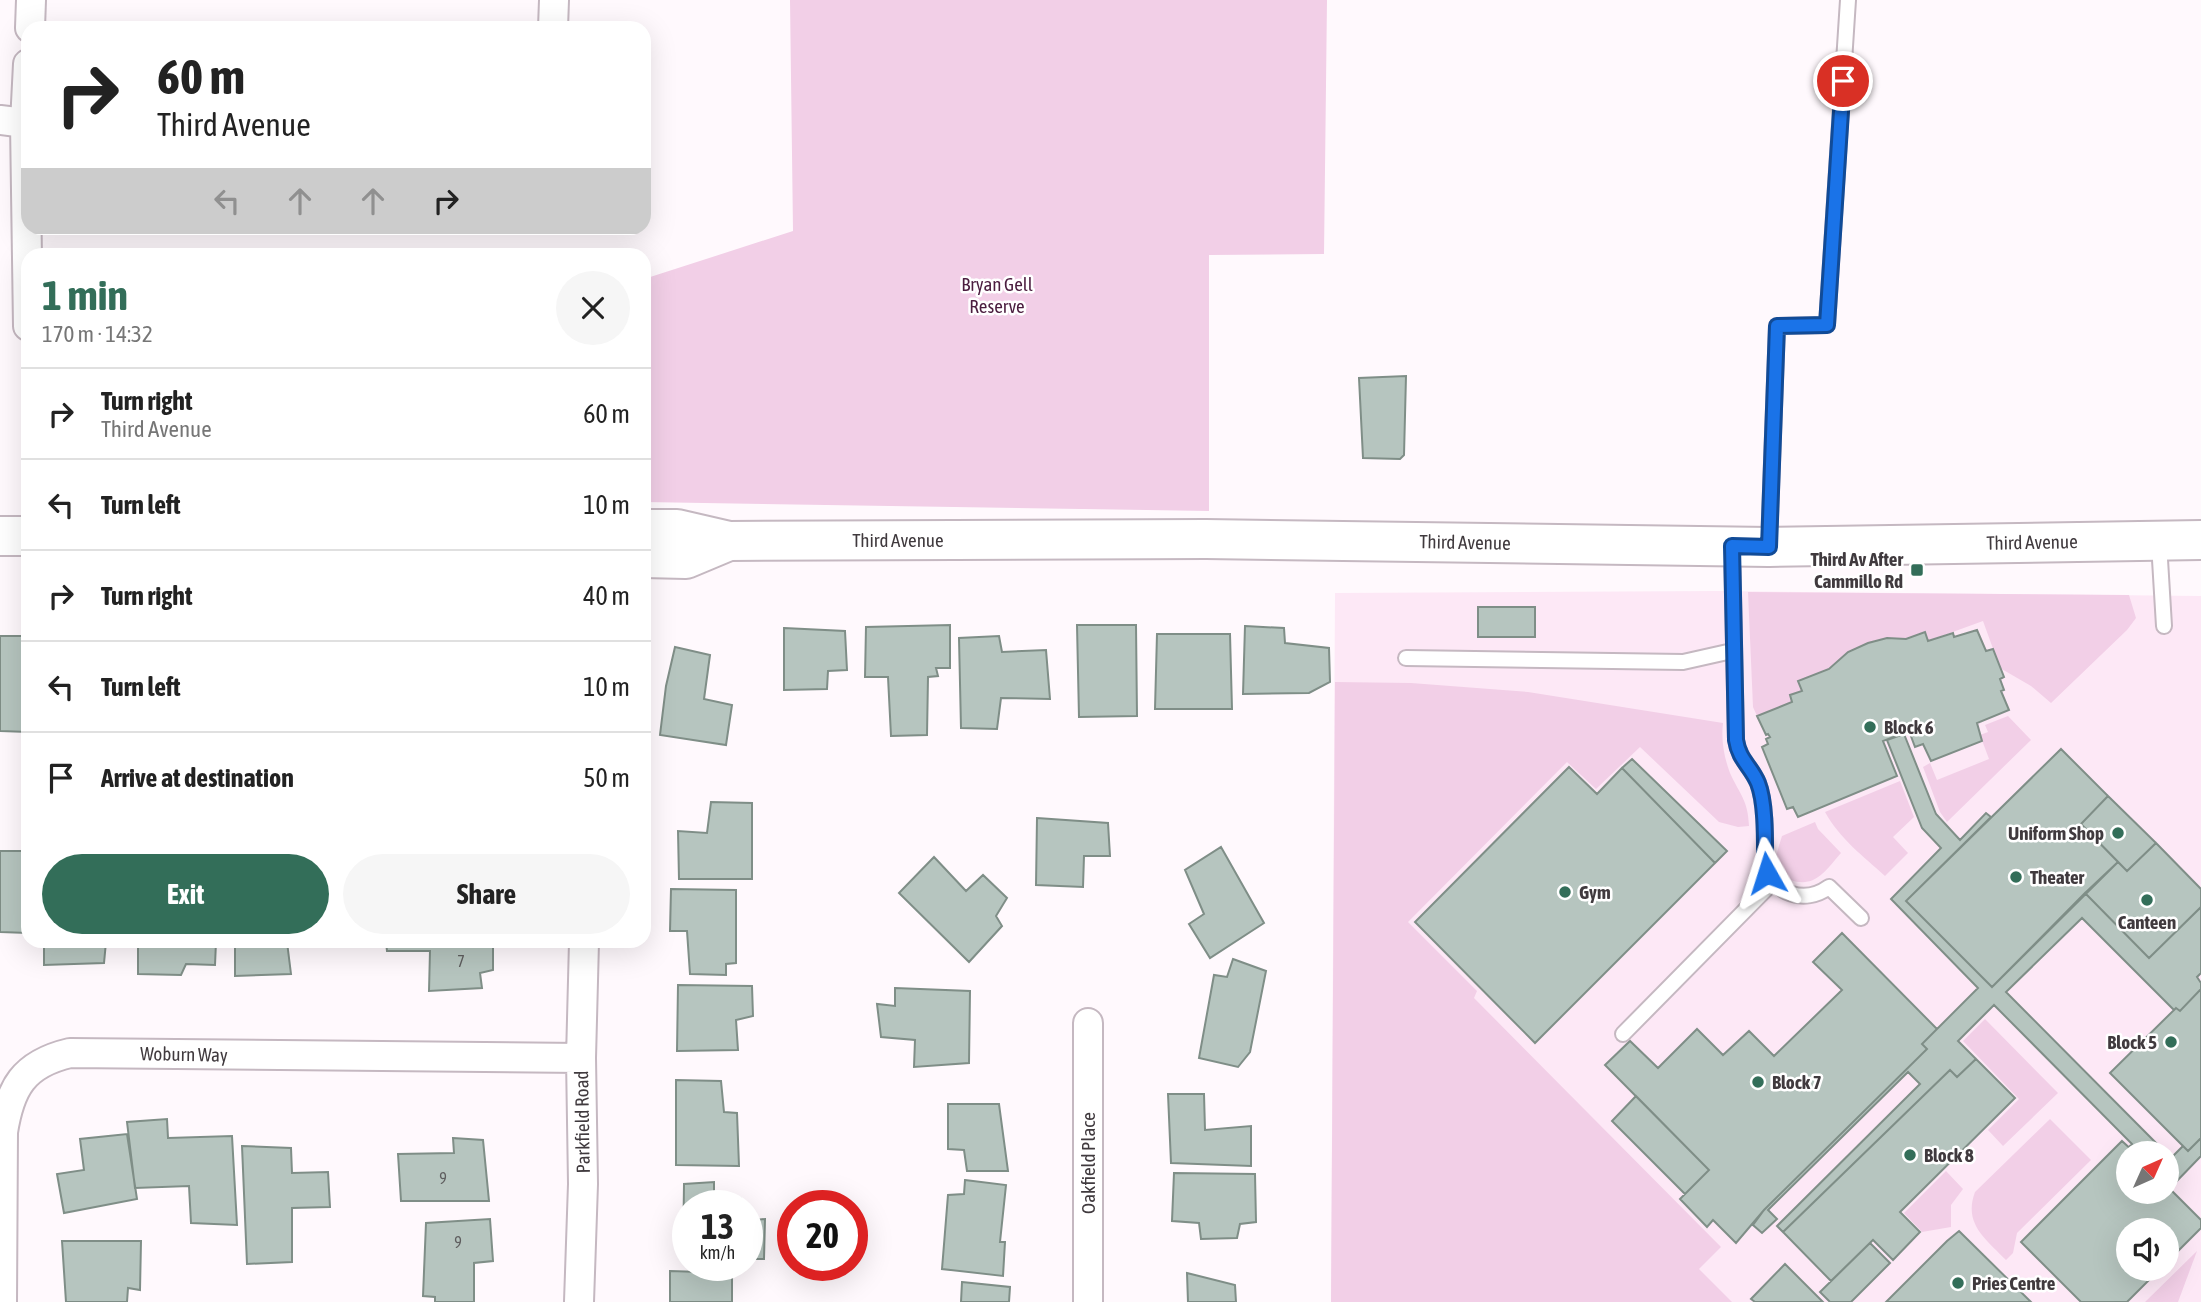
<!DOCTYPE html>
<meta charset="utf-8">
<style>
body{margin:0;font-family:"Asap Condensed",sans-serif;background:#f6f6f6;color:#222;height:100vh;display:flex;flex-direction:column;font-size:26px;white-space:nowrap}
*{box-sizing:border-box;margin:0}
p{font-size:23px;color:#767676}
.icon{flex:none;width:38px;height:38px;fill:none;stroke:currentColor;stroke-width:2;stroke-linecap:round;stroke-linejoin:round}
.map{position:relative;flex:1;overflow:hidden}
.drawer{position:absolute;left:21px;top:248px;width:630px;height:700px;display:flex;flex-direction:column;background:#fff;border-radius:21px;box-shadow:0 7px 28px #0002}
.drawer>*{flex:none}
.hud{position:absolute;left:21px;top:21px;width:630px;height:214px;border-radius:21px;box-shadow:0 7px 28px #0002;background:#fff;color:#222;overflow:hidden}
.needle{width:46px;rotate:45deg}
.buttons{position:absolute;left:2116px;top:1141px;display:grid;gap:14px}
.buttons a{display:grid;place-items:center;width:63px;height:63px;border-radius:50%;background:#fff;box-shadow:0 7px 28px #0002;font-size:35px}
.speed{position:absolute;left:672px;top:1190px;display:flex;gap:14px;font-size:35px;font-weight:700;text-align:center}
.speed>*{display:grid;place-content:center;width:91px;height:91px;border-radius:50%;background:#fff;box-shadow:0 7px 28px #0002;line-height:1}
.speed small{font-size:18px;font-weight:400}
.speed .limit{border:10px solid #d22;background:#fff;color:#111}
.pin{position:absolute;display:grid;place-items:center;width:60px;height:60px;color:#fff;margin:-30px;border:4px solid #fff;border-radius:50%;box-shadow:0 2px 7px #0007}
.me{position:absolute;width:77px;margin:-38px;rotate:354deg;stroke-linejoin:round;filter:drop-shadow(0 0 5px #0008)}
.turn{display:flex;align-items:center;gap:24px;height:147px;padding:0 21px;font-size:32px}
.turn .icon{width:91px;height:91px;stroke-width:2.5}
.turn b{display:block;font-size:49px;line-height:60px}
.lanes{display:flex;align-items:center;height:66px;padding:0 21px;background:#0003;justify-content:center;gap:35px;direction:ltr}
.lanes .off{opacity:.35}
.round{display:grid;place-items:center;flex:none;width:74px;height:74px;border-radius:37px;background:#f6f6f6}
.overview{display:flex;align-items:center;justify-content:space-between;height:119px;padding:0 21px}
h1{font-size:42px;font-weight:700;line-height:52px;color:#336e59}
.button{display:flex;gap:14px;margin-top:auto;padding:14px 21px}
.button a{flex:1;height:80px;border-radius:42px;background:#336e59;color:#fff;font-size:28px;font-weight:700;line-height:80px;text-align:center}
.button a+a{background:#f6f6f6;color:#222}
ul{padding:0;list-style:none}
li{display:flex;align-items:center;gap:21px;height:91px;padding:0 21px;border-top:2px solid #e0e0e0}
li div{flex:1}
li b{display:block;font-size:26px}
li em{font-style:normal}
.map>svg:first-child{display:block}
</style>
<div class="map">
<svg width="2201" height="1302" viewBox="0 0 2201 1302">
<rect width="100%" height="100%" fill="#fff9fd"/>
<path fill="#fde8f6" fill-rule="evenodd" d="M1716 591 2201 596V1302H1331L1335 593ZM2128 1153H2166V1192H2128ZM2128 1230H2166V1269H2128Z"/>
<path fill="#f2cfe7" d="M790 0H1327L1324 254 1209 255V511L644 502V279L793 231Z
M1748 592 2129 595 2136 618 2127 630 2051 703 2031 686 2000 668 1983 621 1928 641 1897 638 1876 640 1848 652 1829 669 1798 681 1802 691 1792 702 1757 716 1753 707Z
M1335 682 1411 683 1528 692 1723 723C1721 740 1724 757 1730 773 1740 795 1748 800 1749 826L1738 827 1719 822 1640 747 1596 789 1567 762 1408 922 1477 991 1474 998 1721 1247 1699 1269 1732 1302H1331Z
M2008 716 2031 740 1947 822 1940 812 1923 767 1930 763 1937 780 1989 759 1980 735 1988 732 1985 725Z
M1900 781 1914 817 1893 837 1908 853 1885 876C1863 856 1840 839 1825 812Z
M1815 822 1818 829 1841 853C1833 862 1824 875 1813 880 1800 886 1779 879 1776 864 1775 856 1780 843 1782 836Z
M1985 1019 2058 1093 2003 1146 1988 1130 2019 1099 1963 1041Z
M2050 1119 2091 1160 2017 1233 2013 1253 2006 1260C1986 1239 1963 1224 1975 1192Z
M1946 1171 1963 1189 1951 1205V1227L1922 1232 1904 1213Z
M2197 1251 2178 1302H2145Z"/>
<path fill="#b6c5bf" stroke="#7f8e87" stroke-width="2" d="M1406 376 1404 455 1400 459 1363 458 1359 378Z
M1478 607H1535V637H1478Z
M950 625V668H936L938 676 928 677 927 735 891 736 888 677H865L866 627Z
M1077 625H1136L1137 716 1079 717Z
M1245 626 1284 628 1285 643 1329 648 1330 682 1309 693 1243 694Z
M784 628 845 631 847 670 828 671 827 689 784 690Z
M1977 630 1986 651 1993 649 2004 677 2000 679 2004 690 2001 691 2009 710 1977 723 1982 741 1931 761 1923 744 1915 747 1909 731 1883 741 1897 776 1798 817 1793 807 1787 809 1762 747 1768 744 1766 739 1770 737 1768 734 1766 735 1757 716 1792 702 1790 695 1802 691 1798 681 1829 669 1848 652 1868 643 1887 638 1906 639 1925 632 1928 641 1953 633 1954 637Z
M1157 634H1230L1232 709H1155Z
M0 636H28V732L0 731Z
M999 636 1002 652 1046 650 1050 699 1001 698 997 729 961 728 959 638Z
M675 647 710 655 704 699 732 705 726 745 660 735 666 686Z
M1904 734 1936 814 1960 840 1986 813 1991 817 1906 901 1992 987 2085 893 2149 958 2201 907V973L2197 977 2201 983V989L2180 1011 2176 1008 2174 1010 2082 918 2006 992 2171 1158 2183 1146 2188 1151 2201 1138V1156L2173 1185 2166 1178V1153H2135L2129 1147 2132 1144 1994 1005 1958 1041 1976 1059 1957 1077 1950 1070 1783 1232 1777 1226 1920 1084 1908 1072 1768 1210 1777 1219 1762 1233 1753 1225 1764 1210 1927 1049 1922 1044 1978 988 1891 899 1941 848 1922 828 1887 740Z
M2061 749 2108 796 2081 824 2118 862 1992 987 1906 901Z
M1632 759 1727 851 1715 863 1622 768Z
M1569 767 1597 794 1622 768 1715 863 1535 1043 1415 922Z
M2108 796 2156 843 2127 871 2081 824Z
M711 802 752 803V879H679L678 831 707 833Z
M1037 818 1108 823 1110 856H1084L1083 887 1036 885Z
M2156 843 2201 889V907L2149 958 2085 893 2118 862 2127 871Z
M1221 847 1264 923 1210 958 1189 924 1204 914 1185 870Z
M0 851H28V933L0 932Z
M934 857 966 891 983 875 1007 898 996 916 1002 926 969 962 899 893Z
M671 889 736 890V963L726 964V975L690 974 687 931H670Z
M1842 933 1937 1029 1922 1044 1927 1049 1764 1210 1736 1243 1713 1220 1707 1227 1680 1199 1709 1170 1605 1065 1630 1041 1658 1068 1697 1029 1723 1055 1749 1031 1774 1056 1842 990 1813 962Z
M44 942H106L104 963 44 965Z
M138 942H216L215 965 186 964 181 975 138 974Z
M235 942H287L291 974 235 976Z
M386 942H493V970L480 973 482 988 429 991 430 951H387Z
M1233 959 1266 971 1250 1052 1238 1067 1199 1058 1214 975 1227 977Z
M678 985 752 986 753 1016 736 1020 738 1050 677 1051Z
M895 988 970 991 969 1063 914 1067 915 1040 881 1037 877 1004 895 1006Z
M2201 989V1138L2188 1151 2110 1073 2176 1008 2180 1011Z
M1976 1059 2015 1098 1900 1212 1920 1232 1893 1260 1873 1240 1831 1281 1783 1232 1950 1070 1957 1077Z
M676 1080 721 1081 724 1112 737 1113 739 1166 676 1165Z
M1168 1094H1204L1205 1130 1251 1126V1166L1171 1163Z
M1636 1096 1709 1170 1685 1194 1612 1121Z
M948 1104H999L1008 1171H967L964 1150 948 1149Z
M167 1119 168 1138 232 1136 237 1225 191 1223 189 1186 135 1188 127 1122Z
M127 1134 137 1199 64 1213 57 1174 84 1170 80 1139Z
M453 1138 483 1140 489 1201H401L398 1154 454 1153Z
M2122 1141 2135 1153H2128V1192H2166V1185L2201 1220V1228L2166 1263V1230H2128V1269H2160L2127 1302H2081L2021 1242Z
M242 1146 291 1148 292 1173 328 1172 330 1207 292 1208V1262L247 1264Z
M1174 1173 1255 1174 1256 1222 1240 1224 1237 1238 1201 1239 1199 1223 1172 1221Z
M965 1180 1006 1185 1000 1242H1005L1003 1276 942 1269 948 1195 964 1194Z
M714 1182V1197L741 1198 742 1206H688V1259H683L684 1184Z
M490 1219 493 1261 474 1263V1302H435V1297L423 1296 426 1223Z
M765 1219 764 1259H747V1221Z
M1959 1231 2031 1302H1886L1947 1241Z
M62 1241H141L140 1290 128 1288 127 1302H66Z
M1870 1243 1890 1263 1851 1302H1830L1820 1292Z
M1785 1264 1823 1302H1755L1751 1299Z
M670 1271 732 1273V1302H670Z
M1187 1273 1235 1285 1236 1302H1188Z
M962 1282 1010 1287 1009 1302H961Z"/>
<g fill="none" stroke-linecap="round" stroke-linejoin="round">
<defs>
<path id="lane" d="M2159 543 2164 626
M1769 544 1777 326 1827 325 1848 0
M1732 548 1736 740C1739 760 1751 766 1758 783 1766 803 1765 842 1765 865 1774 894 1804 905 1829 887L1861 918
M1406 658 1683 662 1732 651
M1623 1034 1773 882"/>
<path id="street" d="M30 28 31 0
M553 28 554 0
M28 64 25 123 28 326
M0 120 25 123
M1088 1023V1302
M2 1302 3 1132C10 1088 23 1064 70 1053L581 1058
M579 1302 583 1184 581 1058 584 942"/>
<path id="secondary" d="M644 529H677L729 541 1206 539 1769 547 2201 540
M0 536H28
M644 558 686 559 729 541"/>
</defs>
<use href="#lane" stroke="#c5b8c1" stroke-width="18"/>
<use href="#street" stroke="#c5b8c1" stroke-width="32"/>
<use href="#secondary" stroke="#c5b8c1" stroke-width="42"/>
<use href="#lane" stroke="#fff" stroke-width="14"/>
<use href="#street" stroke="#fff" stroke-width="28"/>
<use href="#secondary" stroke="#fff" stroke-width="38"/>
</g>
<g fill="none" stroke-linecap="round" stroke-linejoin="round">
<defs>
<path id="route" d="M1767 873 1765 864C1765 842 1766 803 1758 783 1751 766 1739 760 1736 740L1732 546 1769 547 1777 326 1827 325 1843 81"/>
</defs>
<use href="#route" stroke="#114b97" stroke-width="18"/>
<use href="#route" stroke="#1a73e8" stroke-width="12"/>
</g>
<g fill="#336e59" stroke="#fff" stroke-width="2.5">
<rect x="1910" y="563" width="14" height="14" rx="3.5"/>
<circle cx="1870" cy="727" r="7"/>
<circle cx="2118" cy="833" r="7"/>
<circle cx="2016" cy="877" r="7"/>
<circle cx="1565" cy="892" r="7"/>
<circle cx="2147" cy="900" r="7"/>
<circle cx="2171" cy="1042" r="7"/>
<circle cx="1758" cy="1082" r="7"/>
<circle cx="1910" cy="1155" r="7"/>
<circle cx="1958" cy="1283" r="7"/>
</g>
<g text-anchor="middle" dominant-baseline="central" stroke-width="5" stroke-linejoin="round" paint-order="stroke">
<g font-size="16" fill="#5e5d5e">
<text x="461" y="961">7</text>
<text x="443" y="1178">9</text>
<text x="458" y="1242">9</text>
</g>
<g font-size="19" fill="#4b1d3f" stroke="#fff">
<text x="997" y="284">Bryan Gell<tspan x="997" dy="22">Reserve</tspan></text>
</g>
<g font-size="19" fill="#403a3e" stroke="#fff">
<text x="898" y="540">Third Avenue</text>
<text transform="translate(1465 542) rotate(1)">Third Avenue</text>
<text transform="translate(2032 542) rotate(-1)">Third Avenue</text>
<text transform="translate(184 1054) rotate(1)">Woburn Way</text>
<text transform="translate(582 1122) rotate(-91)">Parkfield Road</text>
<text transform="translate(1088 1163) rotate(-90)">Oakfield Place</text>
</g>
<g font-size="19" font-weight="bold" fill="#403a3e" stroke="#fff" text-anchor="start">
<text x="1903" y="559" text-anchor="end">Third Av After<tspan x="1903" dy="22">Cammillo Rd</tspan></text>
<text x="1884" y="727">Block 6</text>
<text x="2104" y="833" text-anchor="end">Uniform Shop</text>
<text x="2030" y="877">Theater</text>
<text x="1579" y="892">Gym</text>
<text x="2147" y="922" text-anchor="middle">Canteen</text>
<text x="2157" y="1042" text-anchor="end">Block 5</text>
<text x="1772" y="1082">Block 7</text>
<text x="1924" y="1155">Block 8</text>
<text x="1972" y="1283">Pries Centre</text>
</g>
</g>
</svg>
<div class="buttons">
<a><svg class="needle" viewBox="-14 -14 28 28"><path d="M0-13l5 13h-10z" fill="#e53935"/><path d="M0 13l5-13h-10z" fill="#767676"/></svg></a>
<a><svg class="icon" aria-label="sound" viewBox="0 0 24 24"><path d="M4 9h4l5-4v14l-5-4H4zM17 9q2 3 0 6"/></svg></a>
</div>
<div class="speed"><div>13<small>km/h</small></div><div class="limit">20</div></div>
<div class="pin" style="left:1843px;top:81px;background:#d93025"><svg class="icon" aria-label="arrive" viewBox="0 0 24 24"><path d="M6 21V4h12l-3 4 3 4H6"/></svg></div>
<svg class="me" style="left:1767px;top:873px" viewBox="-20 -20 40 40"><path d="M0-17L14 15 0 8-14 15z" fill="#1a73e8" stroke="#fff" stroke-width="4"/></svg>
<div class="hud">
<div class="turn"><svg class="icon" aria-label="right" viewBox="0 0 24 24"><path d="M7 20v-9h11M14 6l5 5-5 5"/></svg><div><b>60 m</b>Third Avenue</div></div>
<div class="lanes"><svg class="icon off" aria-label="left" viewBox="0 0 24 24"><path d="M17 20v-9H6M10 6l-5 5 5 5"/></svg><svg class="icon off" aria-label="ahead" viewBox="0 0 24 24"><path d="M12 20V5M6 11l6-6 6 6"/></svg><svg class="icon off" aria-label="ahead" viewBox="0 0 24 24"><path d="M12 20V5M6 11l6-6 6 6"/></svg><svg class="icon" aria-label="right" viewBox="0 0 24 24"><path d="M7 20v-9h11M14 6l5 5-5 5"/></svg></div>
</div>
<section class="drawer">
<div class="overview"><div><h1>1 min</h1><p>170 m · 14:32</p></div><a class="round"><svg class="icon" aria-label="close" viewBox="0 0 24 24"><path d="M6 6l12 12M18 6L6 18"/></svg></a></div>
<ul>
<li><svg class="icon" aria-label="right" viewBox="0 0 24 24"><path d="M7 20v-9h11M14 6l5 5-5 5"/></svg><div><b>Turn right</b><p>Third Avenue</p></div><em>60 m</em></li>
<li><svg class="icon" aria-label="left" viewBox="0 0 24 24"><path d="M17 20v-9H6M10 6l-5 5 5 5"/></svg><div><b>Turn left</b></div><em>10 m</em></li>
<li><svg class="icon" aria-label="right" viewBox="0 0 24 24"><path d="M7 20v-9h11M14 6l5 5-5 5"/></svg><div><b>Turn right</b></div><em>40 m</em></li>
<li><svg class="icon" aria-label="left" viewBox="0 0 24 24"><path d="M17 20v-9H6M10 6l-5 5 5 5"/></svg><div><b>Turn left</b></div><em>10 m</em></li>
<li><svg class="icon" aria-label="arrive" viewBox="0 0 24 24"><path d="M6 21V4h12l-3 4 3 4H6"/></svg><div><b>Arrive at destination</b></div><em>50 m</em></li>
</ul>
<div class="button"><a>Exit</a><a>Share</a></div>
</section>
</div>
